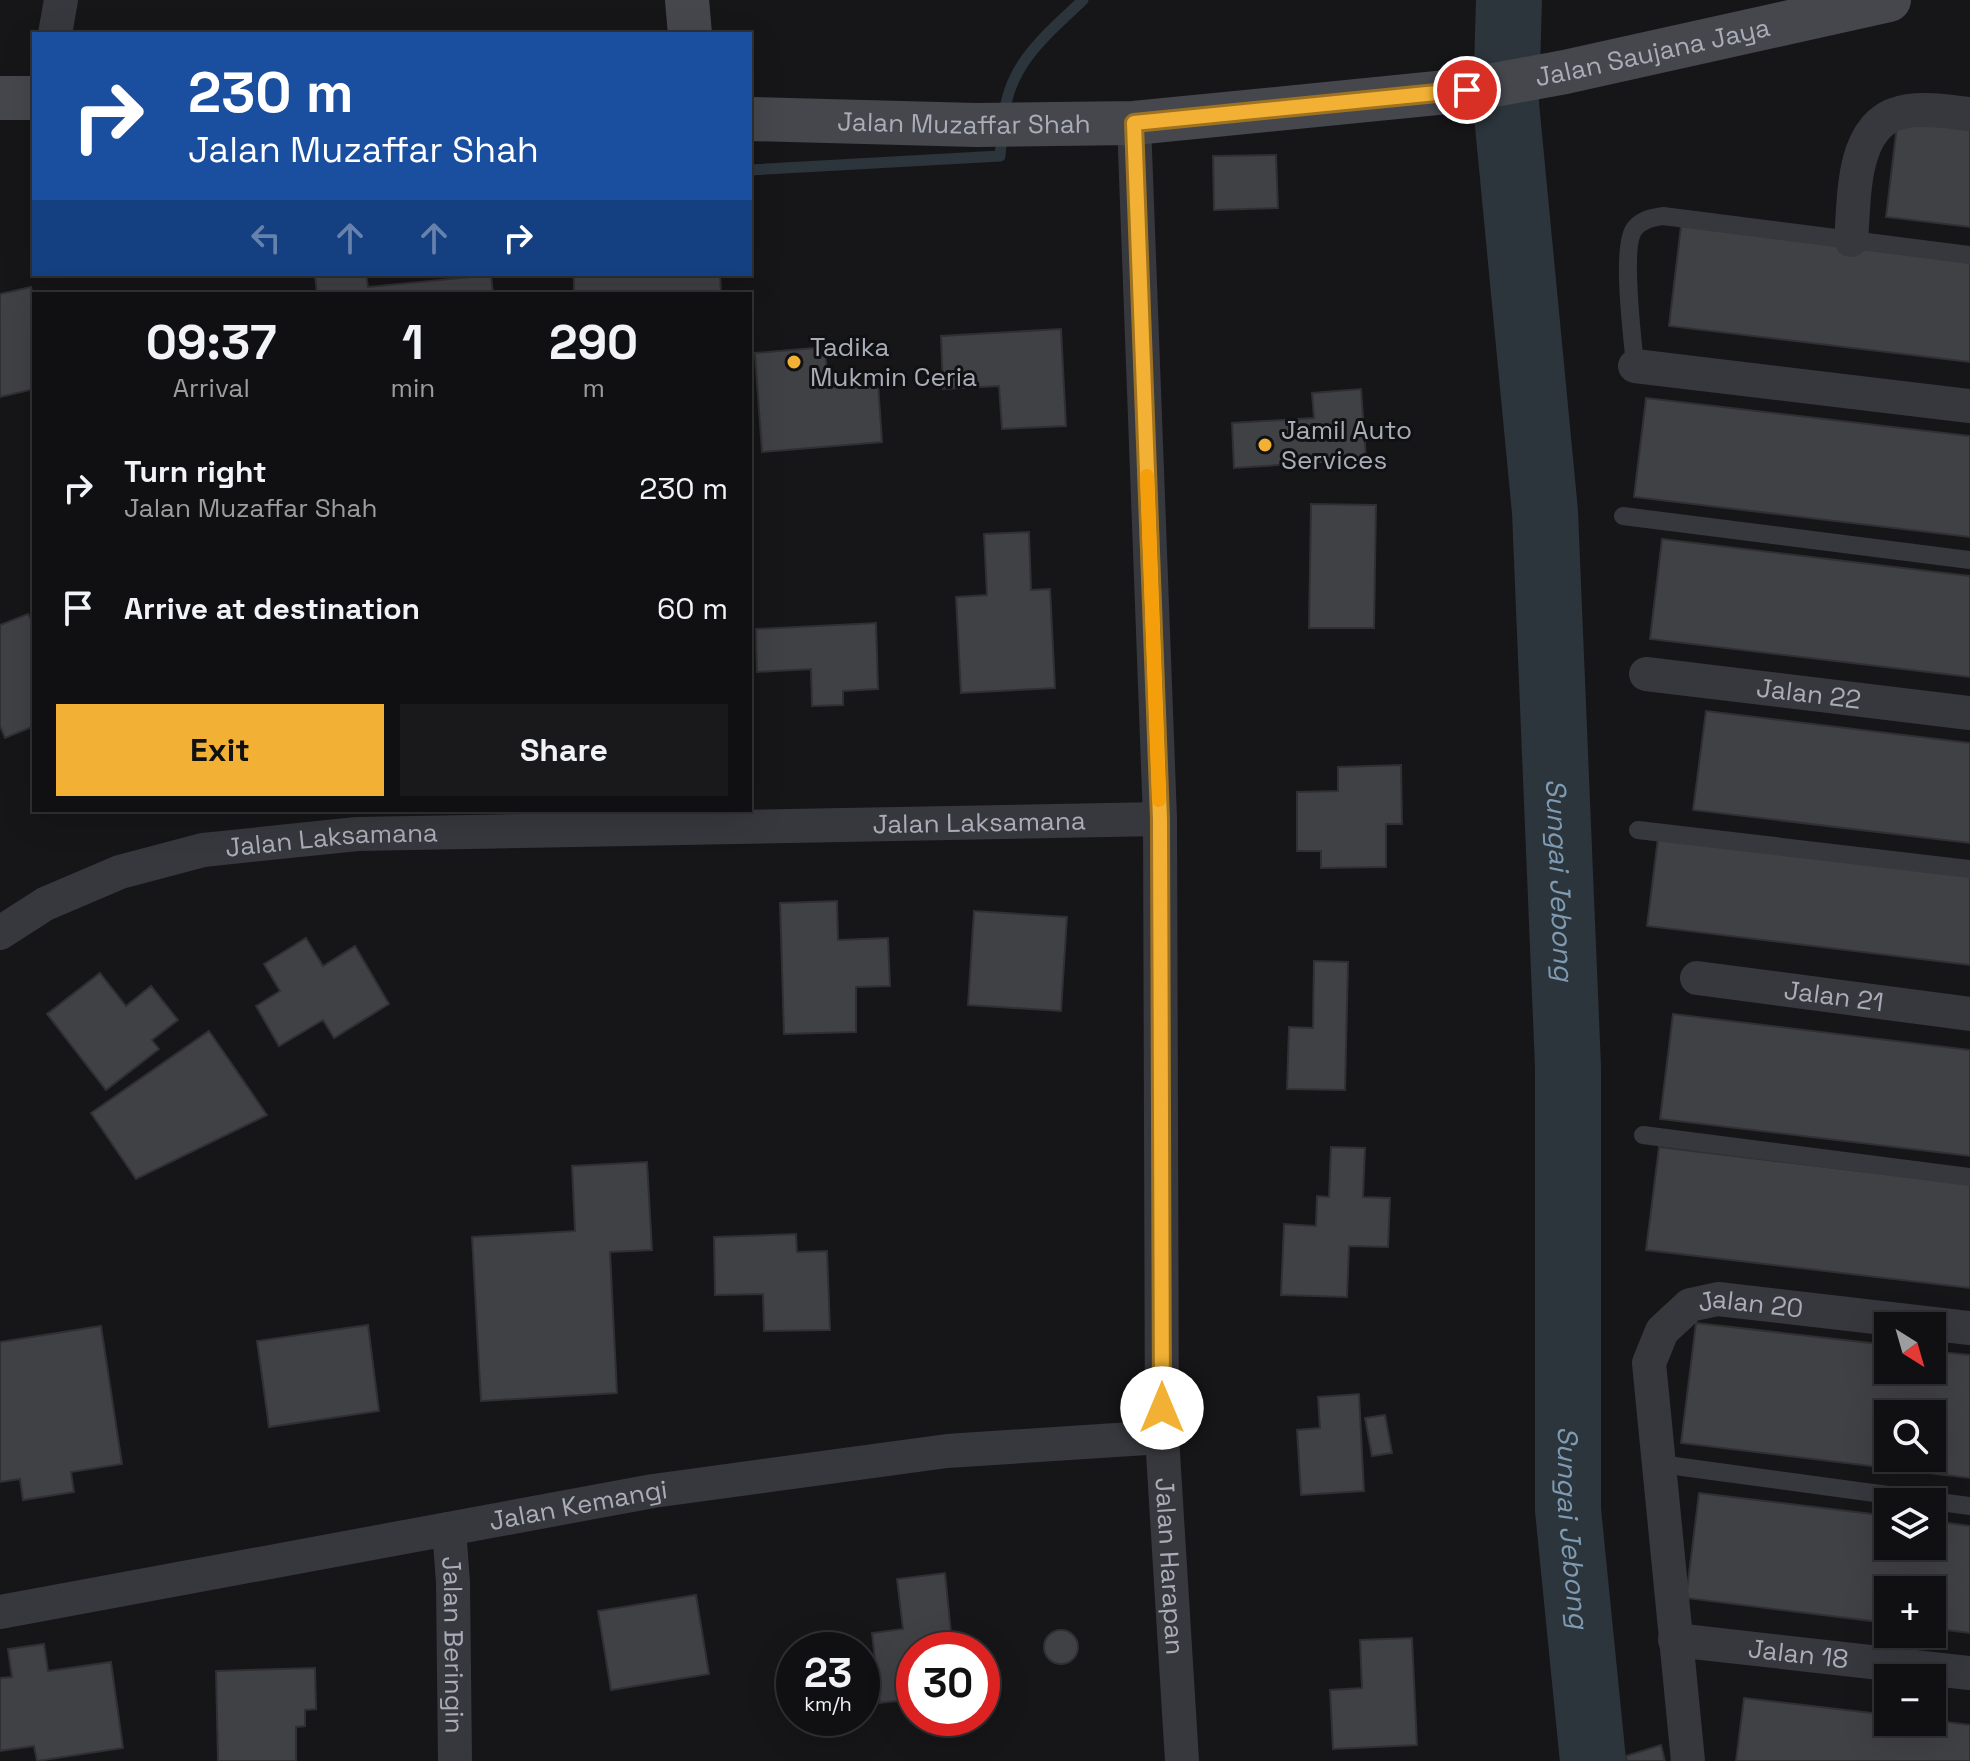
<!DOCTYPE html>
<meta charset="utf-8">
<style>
body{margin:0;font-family:"Space Grotesk",sans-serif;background:#19191b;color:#f1f3f6;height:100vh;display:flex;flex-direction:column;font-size:30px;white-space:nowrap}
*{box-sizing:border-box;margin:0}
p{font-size:26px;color:#9c9d9f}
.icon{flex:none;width:44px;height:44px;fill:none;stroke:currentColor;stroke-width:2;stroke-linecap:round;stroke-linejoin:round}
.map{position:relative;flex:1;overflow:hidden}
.side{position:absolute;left:32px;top:292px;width:720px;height:520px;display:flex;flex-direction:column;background:#101012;border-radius:0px;box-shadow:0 8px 32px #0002,0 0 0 2px #303032}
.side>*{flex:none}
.top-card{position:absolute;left:32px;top:32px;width:720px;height:244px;border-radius:0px;box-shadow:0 8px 32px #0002,0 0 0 2px #303032;background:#1a4fa0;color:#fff;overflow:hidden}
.needle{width:52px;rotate:143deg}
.buttons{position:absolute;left:1874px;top:1312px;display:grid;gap:16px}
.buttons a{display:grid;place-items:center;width:72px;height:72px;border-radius:0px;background:#101012;box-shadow:0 8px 32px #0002,0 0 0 2px #303032;font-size:40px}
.speed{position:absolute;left:776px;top:1632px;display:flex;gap:16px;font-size:40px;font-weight:700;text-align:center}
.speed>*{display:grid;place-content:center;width:104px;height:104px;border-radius:50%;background:#101012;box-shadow:0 8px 32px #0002,0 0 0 2px #303032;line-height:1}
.speed small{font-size:20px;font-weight:400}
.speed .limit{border:12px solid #d22;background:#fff;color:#111}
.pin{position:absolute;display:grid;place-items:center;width:68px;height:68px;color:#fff;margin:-34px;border:4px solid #fff;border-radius:50%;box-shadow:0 2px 8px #0007}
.me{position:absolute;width:88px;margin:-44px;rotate:0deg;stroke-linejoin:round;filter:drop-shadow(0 0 6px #0008)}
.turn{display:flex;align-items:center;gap:28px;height:168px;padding:0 24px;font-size:36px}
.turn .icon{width:104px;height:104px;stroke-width:2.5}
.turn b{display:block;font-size:56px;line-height:68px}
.lanes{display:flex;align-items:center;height:76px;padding:0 24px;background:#0003;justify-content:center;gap:40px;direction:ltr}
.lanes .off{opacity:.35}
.eta{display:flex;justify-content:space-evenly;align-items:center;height:136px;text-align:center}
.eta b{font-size:48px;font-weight:700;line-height:56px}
.cta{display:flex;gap:16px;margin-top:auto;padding:16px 24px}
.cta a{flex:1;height:92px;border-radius:0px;background:#f2b134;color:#111;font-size:32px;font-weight:700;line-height:92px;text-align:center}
.cta a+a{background:#19191b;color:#f1f3f6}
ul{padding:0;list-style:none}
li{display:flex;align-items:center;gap:24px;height:120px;padding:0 24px}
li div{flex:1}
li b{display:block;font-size:30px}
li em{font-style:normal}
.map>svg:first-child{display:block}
</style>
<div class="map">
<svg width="1970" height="1761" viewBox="0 0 1970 1761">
<rect width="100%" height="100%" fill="#161618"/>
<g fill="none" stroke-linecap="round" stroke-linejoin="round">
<path stroke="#2c353c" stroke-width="11" d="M1004 118C1008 65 1046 35 1083 0
M750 170 1000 156 1002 135"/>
<path stroke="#2c353c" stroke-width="66" id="s1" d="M1509 0 1506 104 1545 512 1568 1067V1510L1593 1761"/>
</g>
<path fill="#404145" stroke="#303034" stroke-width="2" fill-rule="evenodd" d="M1898 117 1970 126V227L1886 217Z
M1276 155 1278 208 1214 210 1213 156Z
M1681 226 1970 261V362L1669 326Z
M331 274H366L368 287 491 275 493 294H317L315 276Z
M574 274H720L721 294H574Z
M31 287 34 301V389L0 397V294Z
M1061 329 1066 426 1002 429 999 386 943 389 941 336Z
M825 347 828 387 878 383 882 442 762 452 755 353Z
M1361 389 1366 459 1234 468 1232 423 1314 418 1312 393Z
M1646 398 1970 436V537L1634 497Z
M1311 504 1376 505 1374 628H1309Z
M1029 532 1031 590 1050 589 1055 688 961 693 956 597 987 595 984 534Z
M1662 539 1970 576V677L1650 639Z
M28 614 34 625V726L5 738 0 726V625Z
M876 623 878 689 843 691V705L812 706 811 669 757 672 756 629Z
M1706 711 1970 743V843L1693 810Z
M1401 765 1402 824H1386V867L1321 868V851H1297V792L1338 791V767Z
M1658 838 1970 875V965L1647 926Z
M837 901 838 940 888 938 890 986 856 987V1032L784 1034 780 903Z
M974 911 1067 917 1061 1011 968 1005Z
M306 938 323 966 355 946 389 1004 334 1038 323 1020 279 1046 256 1006 280 991 264 964Z
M1314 961 1348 962 1345 1090 1287 1089 1289 1027 1313 1028Z
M100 973 126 1006 151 986 178 1020 152 1040 159 1049 106 1090 47 1014Z
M1673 1014 1970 1050V1156L1660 1119Z
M209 1031 267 1115 136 1179 91 1113Z
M1331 1147 1365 1148 1363 1197 1390 1198 1388 1247 1349 1246 1347 1297 1281 1295 1284 1224 1316 1226 1317 1196 1329 1197Z
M1659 1147 1970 1184V1288L1646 1250Z
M647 1162 652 1250 610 1252 617 1393 481 1401 472 1237 575 1231 572 1166Z
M796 1234 797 1252 827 1251 830 1330 764 1331 763 1294 715 1295 714 1237Z
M1696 1323 1888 1345V1370H1932V1351L1970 1355V1478L1681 1443ZM1888 1414H1932V1458H1888Z
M368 1325 379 1411 269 1427 257 1341Z
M101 1326 122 1464 71 1472 74 1492 23 1500 20 1479 0 1482V1342Z
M1359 1394 1364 1491 1301 1495 1297 1430 1320 1428 1318 1397Z
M1385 1415 1392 1453 1372 1456 1365 1418Z
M1699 1493 1888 1516V1546H1932V1521L1970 1526V1633L1932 1628V1590H1888V1623L1686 1598Z
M945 1573 952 1643 968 1641 969 1650H914V1699L880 1703 872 1633 903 1629 897 1579Z
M696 1595 709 1674 611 1690 598 1611Z
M1044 1647a17 17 0 1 1 34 0a17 17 0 1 1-34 0Z
M1412 1638 1417 1745 1333 1749 1330 1690 1362 1688 1360 1640Z
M44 1644 48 1671 111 1662 123 1748 37 1761 34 1746 0 1751V1678L12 1677 8 1649Z
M315 1668 316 1709 305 1710V1726L296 1727V1761H218L216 1671Z
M1744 1698 1888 1715V1722L1932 1720 1970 1725V1761H1736Z
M1661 1745 1665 1761H1627L1626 1756Z"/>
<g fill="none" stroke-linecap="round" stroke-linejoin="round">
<path stroke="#37383d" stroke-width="18" d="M1635 366C1633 340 1620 245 1635 228 1643 219 1652 218 1663 216L1970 255
M1623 516 1970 560
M1638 830 1970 869
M1643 1135 1970 1177
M1660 1464 1970 1506"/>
<g stroke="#37383d" stroke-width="34">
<path d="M55 34 61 0"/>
<path id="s2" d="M1134 123 1160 819 1162 1437 1182 1761"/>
<path d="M1851 240C1855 196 1850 119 1908 111 1929 108 1950 112 1970 114"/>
<path d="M1635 366 1970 406"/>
<path id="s3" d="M1646 674 1970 713"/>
<path id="s4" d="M0 933 45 904 120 872 203 850 357 834 1160 819"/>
<path id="s5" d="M1697 978 1970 1014"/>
<path id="s6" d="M449 1529 453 1582 455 1761"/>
<path id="s7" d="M0 1612 653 1491 947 1451 1162 1437"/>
<path id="s8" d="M1675 1640 1970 1673"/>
<path id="s9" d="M1688 1761 1649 1363 1662 1331 1690 1305 1718 1299 1970 1328"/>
</g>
<g stroke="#45474d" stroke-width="44">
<path d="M687 0 690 34"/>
<path d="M0 98H34"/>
<path id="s10" d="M750 119 976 125 1134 123 1467 90 1565 72 1889 0"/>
</g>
</g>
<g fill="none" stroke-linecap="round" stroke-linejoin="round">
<defs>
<path id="route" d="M1162 1408 1160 819 1134 123 1467 90"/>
</defs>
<use href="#route" stroke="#9d7322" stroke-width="20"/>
<use href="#route" stroke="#f2b134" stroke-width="14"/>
<path stroke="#f59e0b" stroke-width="14" d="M1147 476 1159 800"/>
</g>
<g fill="#f2b134" stroke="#111113" stroke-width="3">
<circle cx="794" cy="362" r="8"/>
<circle cx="1265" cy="445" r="8"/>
</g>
<g text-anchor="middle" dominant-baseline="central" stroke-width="6" stroke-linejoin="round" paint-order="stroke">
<g font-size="26" fill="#a8adb8" stroke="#111113">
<text stroke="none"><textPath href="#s10" startOffset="908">Jalan Saujana Jaya</textPath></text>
<text stroke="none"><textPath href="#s10" startOffset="214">Jalan Muzaffar Shah</textPath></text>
<text stroke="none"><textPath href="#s3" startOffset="164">Jalan 22</textPath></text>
<text stroke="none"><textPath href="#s4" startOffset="998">Jalan Laksamana</textPath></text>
<text stroke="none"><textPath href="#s4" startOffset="350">Jalan Laksamana</textPath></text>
<text stroke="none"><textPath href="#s5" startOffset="138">Jalan 21</textPath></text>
<text stroke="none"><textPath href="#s9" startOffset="534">Jalan 20</textPath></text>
<text stroke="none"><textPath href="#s7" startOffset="588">Jalan Kemangi</textPath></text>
<text stroke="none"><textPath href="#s2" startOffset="1444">Jalan Harapan</textPath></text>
<text stroke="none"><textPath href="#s6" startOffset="116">Jalan Beringin</textPath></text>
<text stroke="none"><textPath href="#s8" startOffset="124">Jalan 18</textPath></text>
</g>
<g font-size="26" fill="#a8adb8" stroke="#111113" text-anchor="start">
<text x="810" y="347">Tadika<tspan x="810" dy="30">Mukmin Ceria</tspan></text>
<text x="1281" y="430">Jamil Auto<tspan x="1281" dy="30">Services</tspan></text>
</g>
<g font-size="28" font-style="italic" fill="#7f9bb3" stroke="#111113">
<text stroke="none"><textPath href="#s1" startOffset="882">Sungai Jebong</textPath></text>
<text stroke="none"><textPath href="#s1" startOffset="1530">Sungai Jebong</textPath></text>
</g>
</g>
</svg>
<div class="buttons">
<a><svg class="needle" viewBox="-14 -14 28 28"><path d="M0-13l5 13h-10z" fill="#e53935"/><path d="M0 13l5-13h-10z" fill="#9c9d9f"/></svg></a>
<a><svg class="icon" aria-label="search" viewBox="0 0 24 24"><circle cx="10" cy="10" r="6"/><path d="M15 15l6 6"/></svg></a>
<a><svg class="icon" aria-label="layers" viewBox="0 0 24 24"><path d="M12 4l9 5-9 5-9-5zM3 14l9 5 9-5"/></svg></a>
<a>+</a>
<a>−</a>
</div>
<div class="speed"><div>23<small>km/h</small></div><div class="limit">30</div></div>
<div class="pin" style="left:1467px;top:90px;background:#d93025"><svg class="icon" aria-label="arrive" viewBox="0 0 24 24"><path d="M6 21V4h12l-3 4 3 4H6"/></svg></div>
<svg class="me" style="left:1162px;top:1408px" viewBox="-20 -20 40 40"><circle r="19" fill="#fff"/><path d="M0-13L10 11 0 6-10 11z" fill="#f2b134"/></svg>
<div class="top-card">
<div class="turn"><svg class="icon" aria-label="right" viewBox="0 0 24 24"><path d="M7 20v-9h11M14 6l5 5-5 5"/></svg><div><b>230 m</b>Jalan Muzaffar Shah</div></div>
<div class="lanes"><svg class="icon off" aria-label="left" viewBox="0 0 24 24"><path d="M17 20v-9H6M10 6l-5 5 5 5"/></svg><svg class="icon off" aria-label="ahead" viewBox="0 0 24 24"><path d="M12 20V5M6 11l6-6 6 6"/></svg><svg class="icon off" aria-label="ahead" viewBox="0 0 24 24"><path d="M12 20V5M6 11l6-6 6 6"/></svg><svg class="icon" aria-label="right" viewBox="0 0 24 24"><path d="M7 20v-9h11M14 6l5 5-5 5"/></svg></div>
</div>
<section class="side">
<div class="eta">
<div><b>09:37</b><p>Arrival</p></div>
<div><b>1</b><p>min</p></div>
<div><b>290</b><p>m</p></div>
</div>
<ul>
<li><svg class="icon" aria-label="right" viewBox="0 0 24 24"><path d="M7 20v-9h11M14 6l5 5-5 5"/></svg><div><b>Turn right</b><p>Jalan Muzaffar Shah</p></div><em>230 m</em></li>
<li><svg class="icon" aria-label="arrive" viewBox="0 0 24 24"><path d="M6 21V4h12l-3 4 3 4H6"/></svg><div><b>Arrive at destination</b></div><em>60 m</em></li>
</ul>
<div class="cta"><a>Exit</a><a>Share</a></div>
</section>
</div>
